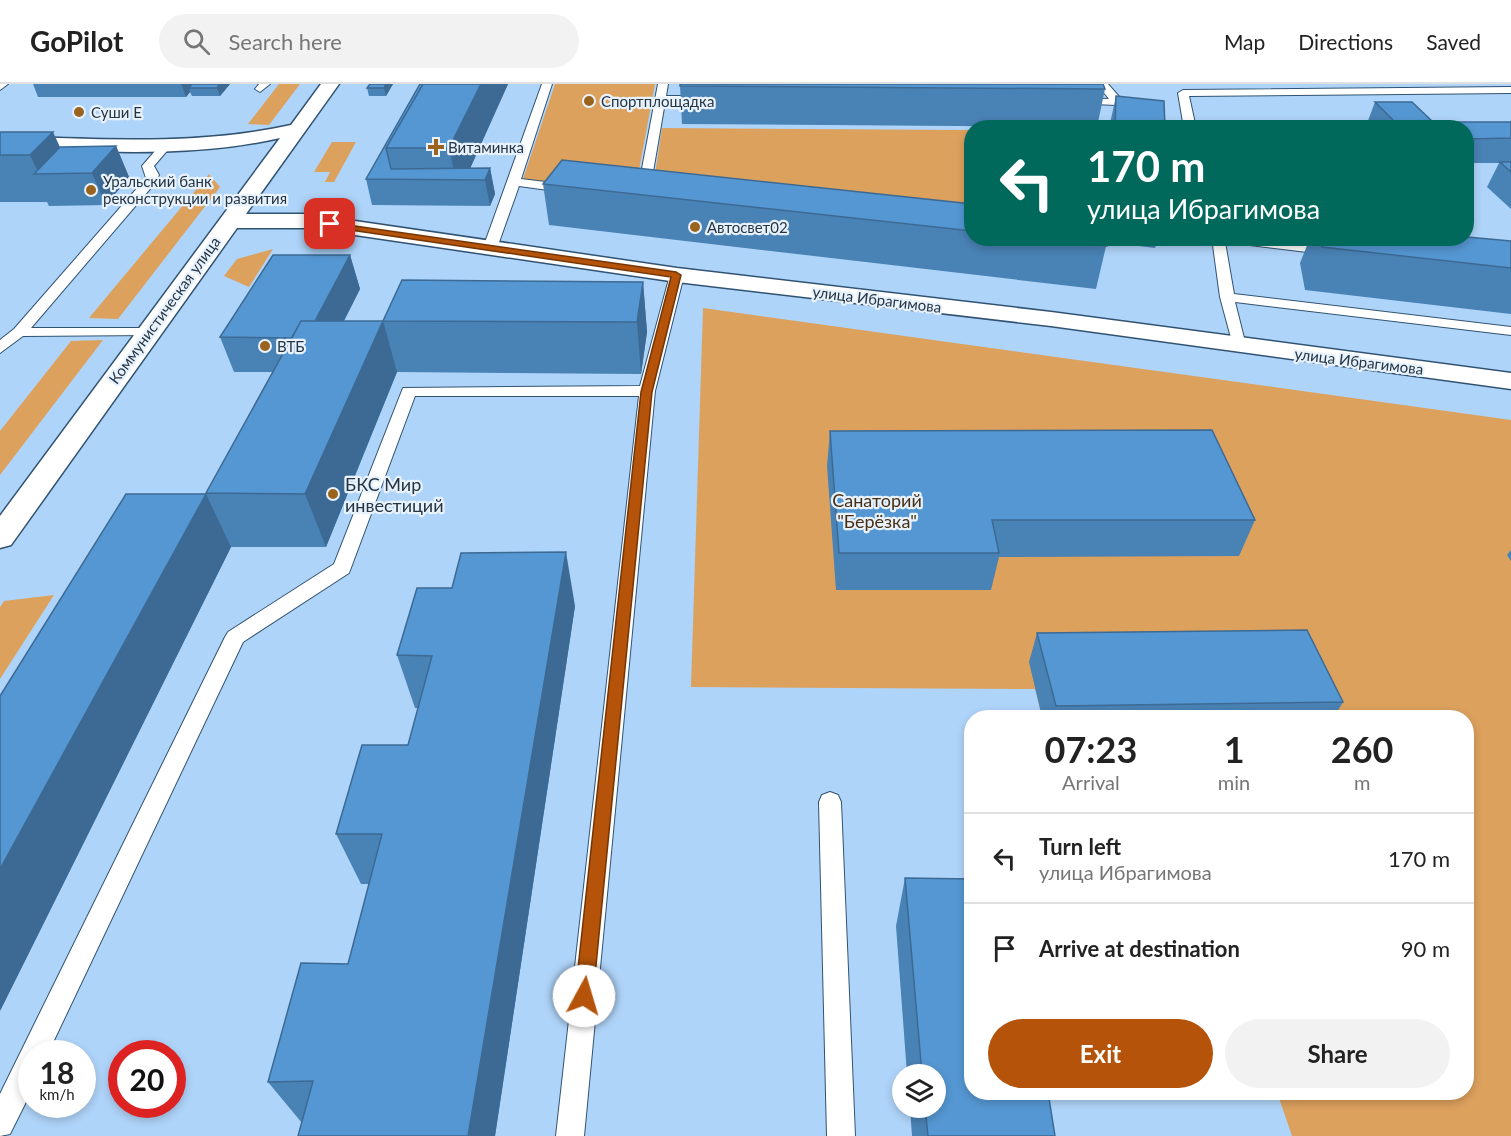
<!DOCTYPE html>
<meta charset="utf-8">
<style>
body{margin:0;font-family:Lato,sans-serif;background:#f2f2f2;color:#222;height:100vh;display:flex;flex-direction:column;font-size:22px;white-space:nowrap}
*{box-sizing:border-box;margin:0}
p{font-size:20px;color:#767676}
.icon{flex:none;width:33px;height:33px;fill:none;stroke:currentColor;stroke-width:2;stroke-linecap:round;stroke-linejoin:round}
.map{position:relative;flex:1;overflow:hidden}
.details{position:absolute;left:964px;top:626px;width:510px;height:390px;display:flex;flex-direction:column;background:#fff;border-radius:24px;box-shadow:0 3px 9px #0003}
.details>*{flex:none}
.guide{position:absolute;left:964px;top:36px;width:510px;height:126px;border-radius:24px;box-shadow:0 3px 9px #0003;background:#00695c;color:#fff;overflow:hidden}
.fabs{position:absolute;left:892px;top:980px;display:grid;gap:12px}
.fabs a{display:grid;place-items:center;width:54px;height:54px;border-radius:50%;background:#fff;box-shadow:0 3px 9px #0003;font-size:30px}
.speed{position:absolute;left:18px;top:956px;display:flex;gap:12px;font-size:30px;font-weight:700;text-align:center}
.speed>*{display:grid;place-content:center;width:78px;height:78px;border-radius:50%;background:#fff;box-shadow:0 3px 9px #0003;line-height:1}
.speed small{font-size:15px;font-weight:400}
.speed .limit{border:9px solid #d22;background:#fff;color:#111}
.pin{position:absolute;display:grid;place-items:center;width:51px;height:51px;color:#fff;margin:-26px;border-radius:12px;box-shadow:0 3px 9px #0006}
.me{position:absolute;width:66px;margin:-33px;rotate:6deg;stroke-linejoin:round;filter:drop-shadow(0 0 4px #0008)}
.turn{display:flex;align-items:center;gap:21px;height:126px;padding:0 24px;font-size:27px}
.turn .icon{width:78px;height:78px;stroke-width:2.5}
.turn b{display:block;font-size:42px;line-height:51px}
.eta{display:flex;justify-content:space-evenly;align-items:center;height:102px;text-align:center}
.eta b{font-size:36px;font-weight:700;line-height:42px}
.action{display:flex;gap:12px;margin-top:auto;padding:12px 24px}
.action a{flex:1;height:69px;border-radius:36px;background:#b45309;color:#fff;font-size:24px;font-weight:700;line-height:69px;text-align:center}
.action a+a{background:#f2f2f2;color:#222}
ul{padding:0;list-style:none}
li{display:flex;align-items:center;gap:18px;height:90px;padding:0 24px;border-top:2px solid #e0e0e0}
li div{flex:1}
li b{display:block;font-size:22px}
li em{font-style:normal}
header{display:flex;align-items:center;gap:36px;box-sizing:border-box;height:84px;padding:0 30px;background:#fff;border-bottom:2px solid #e0e0e0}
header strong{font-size:28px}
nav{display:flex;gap:33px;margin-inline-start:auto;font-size:21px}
.search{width:420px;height:54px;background:#f2f2f2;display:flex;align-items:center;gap:15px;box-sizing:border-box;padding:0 21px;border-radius:33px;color:#767676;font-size:22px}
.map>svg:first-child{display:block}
</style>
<header>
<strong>GoPilot</strong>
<div class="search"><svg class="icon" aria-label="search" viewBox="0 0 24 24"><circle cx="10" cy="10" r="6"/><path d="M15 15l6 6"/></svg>Search here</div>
<nav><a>Map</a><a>Directions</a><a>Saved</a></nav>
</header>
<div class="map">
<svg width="1511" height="1052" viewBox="0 0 1511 1052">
<rect width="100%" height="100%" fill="#afd4f9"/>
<path fill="#dda15e" d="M279 0H300L269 41 248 40Z
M555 0H655L635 108 523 95Z
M662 44 972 46V132L653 103Z
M332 58H356L334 98H325L330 88H314Z
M209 90 220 103 118 235 89 234Z
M273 165 249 203 224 192 237 175Z
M703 224 1511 336V1052H1292L1277 1008H1467V633H1042L1035 605 691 603Z
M103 256 0 391V347L71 257Z
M54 511 0 595V523L4 517Z"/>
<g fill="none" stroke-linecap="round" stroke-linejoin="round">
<defs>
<path id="lane" d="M0 0H8L0 6Z
M259 0H270L260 8 255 5Z
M542 0H552L521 95 570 101 576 105 570 109 519 102 497 164 495 167H485L483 164Z
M658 0H668L666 12H707L712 15 707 18H665L649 111 643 115 637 111Z
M1097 0H1108L1122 16 1180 44H1165L1116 21 1072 19V15L1076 14 1109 15Z
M1511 3V9L1189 12 1196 44H1184L1178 9 1183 6Z
M162 59 172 61 154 82 159 91 156 98 31 244H147L154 248 152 251 23 252 0 269V256L14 245 146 94 142 82Z
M1212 154H1262L1332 163 1339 167 1332 171 1225 158 1234 210 1511 243V251L1235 218 1246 262 1244 265H1234L1220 213Z
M677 187 684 191 655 307 584 1052H556L639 312H415L349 489 243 558 48 969H32V1006L10 1050 0 1052V1010L225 553 228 548 334 480 403 304 640 302 670 191Z
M830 708 838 711 841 718 855 1052H827L819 718 822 711Z"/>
<path id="secondary" d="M321 0H339L246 130H307L677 184 1051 228 1511 289V305L1051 242 677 198 307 144H237L11 461 0 464V432L280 54C189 75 93 67 0 64V52C98 55 195 62 291 41Z"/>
</defs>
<use href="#lane" stroke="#315372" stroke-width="2"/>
<use href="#secondary" stroke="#315372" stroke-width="3"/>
<use href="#lane" fill="#fff" fill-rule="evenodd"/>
<use href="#secondary" fill="#fff" fill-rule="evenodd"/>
</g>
<path fill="#4982b5" d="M33 0H230L220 12H192L190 8 186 13H38Z
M393 0 386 12H369L367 4Z
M420 0H508L470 84H490L495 110 490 122 372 121 366 95Z
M680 2 1105 5 1097 43 682 40Z
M1116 12 1165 44H1109Z
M1375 18 1433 38H1510L1511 36V125L1487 103 1499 79H1467V44H1358V42H1366Z
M0 48 60 63 116 62 129 93 106 121 49 122 47 118H0Z
M543 100 972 120V154H1158L1155 164 1107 158 1096 205 549 141Z
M1310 154H1467L1511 157V230L1305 206 1300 179Z
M350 171 360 205 344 237H383L643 198 647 248 641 290 397 288 326 463H231L0 927 206 410 273 288H234L220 253Z
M830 347 1255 436 1239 472 999 473 991 506H836L827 382Z
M1511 466V477L1507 471Z
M575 522 495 1052H298L302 1039 268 998 348 880 369 800H361L336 750 408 661 418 624H415L397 571Z
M1037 549 1343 618 1334 633H1042L1029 578Z
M905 794 1055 1052H912L910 1023H936V990H907L896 842Z"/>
<path fill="#3c6a94" d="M181 0H198L189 4 190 8 186 13Z
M220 0H230L220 12 217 4Z
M386 0H393L386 12 384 4Z
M481 0H508L465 96H456L449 64Z
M53 48 72 89 39 90 30 71Z
M116 62 129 93 106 121 92 89Z
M490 84 495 110 490 122 485 96Z
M350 171 360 205 318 288 306 254Z
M643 198 647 248 641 290 637 238Z
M383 237 397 288 326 463 305 410Z
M206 410 231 463 0 927V785Z
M566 468 575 522 495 1052H468Z"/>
<path fill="#5597d3" stroke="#3c6a94" stroke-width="1.5" d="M192 0H220L217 4H189Z
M370 0H386L384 4H367Z
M420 0H423L386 64 391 85 490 84 485 96 366 95Z
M423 0H481L449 64H386Z
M680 0H1103L1105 5 680 2Z
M1116 12 1164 17 1165 44H1115Z
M1375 18H1412L1433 38H1511V54L1467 55V44H1359L1358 42H1399Z
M0 48H53L30 71H0Z
M116 62 92 89 34 90 60 63Z
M562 76 972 120V147L543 100Z
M1500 78H1511V88Z
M1467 153 1511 157V184L1322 163 1321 154H1467Z
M1039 154H1107V162Z
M273 171H350L315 237H301L292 254 220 253Z
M402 196 643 198 637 238 383 237Z
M301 237H383L305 410 206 409Z
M1212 346 1255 436H992L999 469H839L830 347Z
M126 410H206L0 785V612Z
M566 468 468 1052H298L313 997 268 998 301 879 348 880 382 750H336L362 661H408L432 572 397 571 417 504H452L461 469Z
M1307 546 1343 618 1056 622 1037 549Z
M905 794 972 795V1008H1048L1055 1052H928L925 1023H936V990H922Z"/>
<path fill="#b45309" stroke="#753606" stroke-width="1.5" d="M327 138 676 188 681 191 652 308 593 912 590 919 584 921 577 919 575 912 641 308 671 193 330 143 325 140Z"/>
<g fill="#9a641e" stroke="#e7f2fd" stroke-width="2">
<circle cx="589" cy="17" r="6"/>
<circle cx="79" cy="28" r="6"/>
<path d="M433 54h6v6h6v6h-6v6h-6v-6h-6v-6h6z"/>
<circle cx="91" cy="106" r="6"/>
<circle cx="695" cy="143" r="6"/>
<circle cx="265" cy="262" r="6"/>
<circle cx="333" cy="410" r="6"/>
</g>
<g text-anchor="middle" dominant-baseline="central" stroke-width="4.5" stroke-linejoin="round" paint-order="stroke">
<g font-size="15" fill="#263543" stroke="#e7f2fd" text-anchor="start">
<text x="601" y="17">Спортплощадка</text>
<text x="91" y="28">Суши Е</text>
<text x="448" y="63">Витаминка</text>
<text x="103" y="97">Уральский банк<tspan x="103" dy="17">реконструкции и развития</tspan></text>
<text x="707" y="143">Автосвет02</text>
<text x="277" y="262">ВТБ</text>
</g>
<g font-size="15" fill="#263543" stroke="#e7f2fd">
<text transform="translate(877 215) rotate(7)">улица Ибрагимова</text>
<text transform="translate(164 226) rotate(-54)">Коммунистическая улица</text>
<text transform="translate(1359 277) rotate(7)">улица Ибрагимова</text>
</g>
<g font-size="18" fill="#263543" stroke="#e7f2fd" text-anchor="start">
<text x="345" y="400">БКС Мир<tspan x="345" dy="21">инвестиций</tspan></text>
</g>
<g font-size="18" fill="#493012" stroke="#e7f2fd">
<text x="877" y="416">Санаторий<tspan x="877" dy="21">"Берёзка"</tspan></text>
</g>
</g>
</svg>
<div class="fabs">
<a><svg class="icon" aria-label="layers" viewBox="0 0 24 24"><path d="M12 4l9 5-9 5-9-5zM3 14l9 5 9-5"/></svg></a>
</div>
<div class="speed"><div>18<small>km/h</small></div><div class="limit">20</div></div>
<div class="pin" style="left:330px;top:140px;background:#d93025"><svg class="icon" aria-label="arrive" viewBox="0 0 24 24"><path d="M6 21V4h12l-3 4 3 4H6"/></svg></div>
<svg class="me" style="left:584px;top:912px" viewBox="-20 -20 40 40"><circle r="19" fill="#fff"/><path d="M0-13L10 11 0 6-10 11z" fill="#b45309"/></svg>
<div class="guide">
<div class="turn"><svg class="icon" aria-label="left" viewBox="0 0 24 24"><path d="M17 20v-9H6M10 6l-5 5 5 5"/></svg><div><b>170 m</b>улица Ибрагимова</div></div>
</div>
<section class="details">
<div class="eta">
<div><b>07:23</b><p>Arrival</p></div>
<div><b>1</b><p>min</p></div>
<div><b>260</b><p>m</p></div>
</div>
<ul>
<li><svg class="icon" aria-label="left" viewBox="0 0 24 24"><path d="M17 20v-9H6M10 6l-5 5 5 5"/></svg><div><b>Turn left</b><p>улица Ибрагимова</p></div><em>170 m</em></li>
<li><svg class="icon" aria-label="arrive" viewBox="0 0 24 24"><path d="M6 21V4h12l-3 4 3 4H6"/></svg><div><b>Arrive at destination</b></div><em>90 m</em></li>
</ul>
<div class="action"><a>Exit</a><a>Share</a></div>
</section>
</div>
